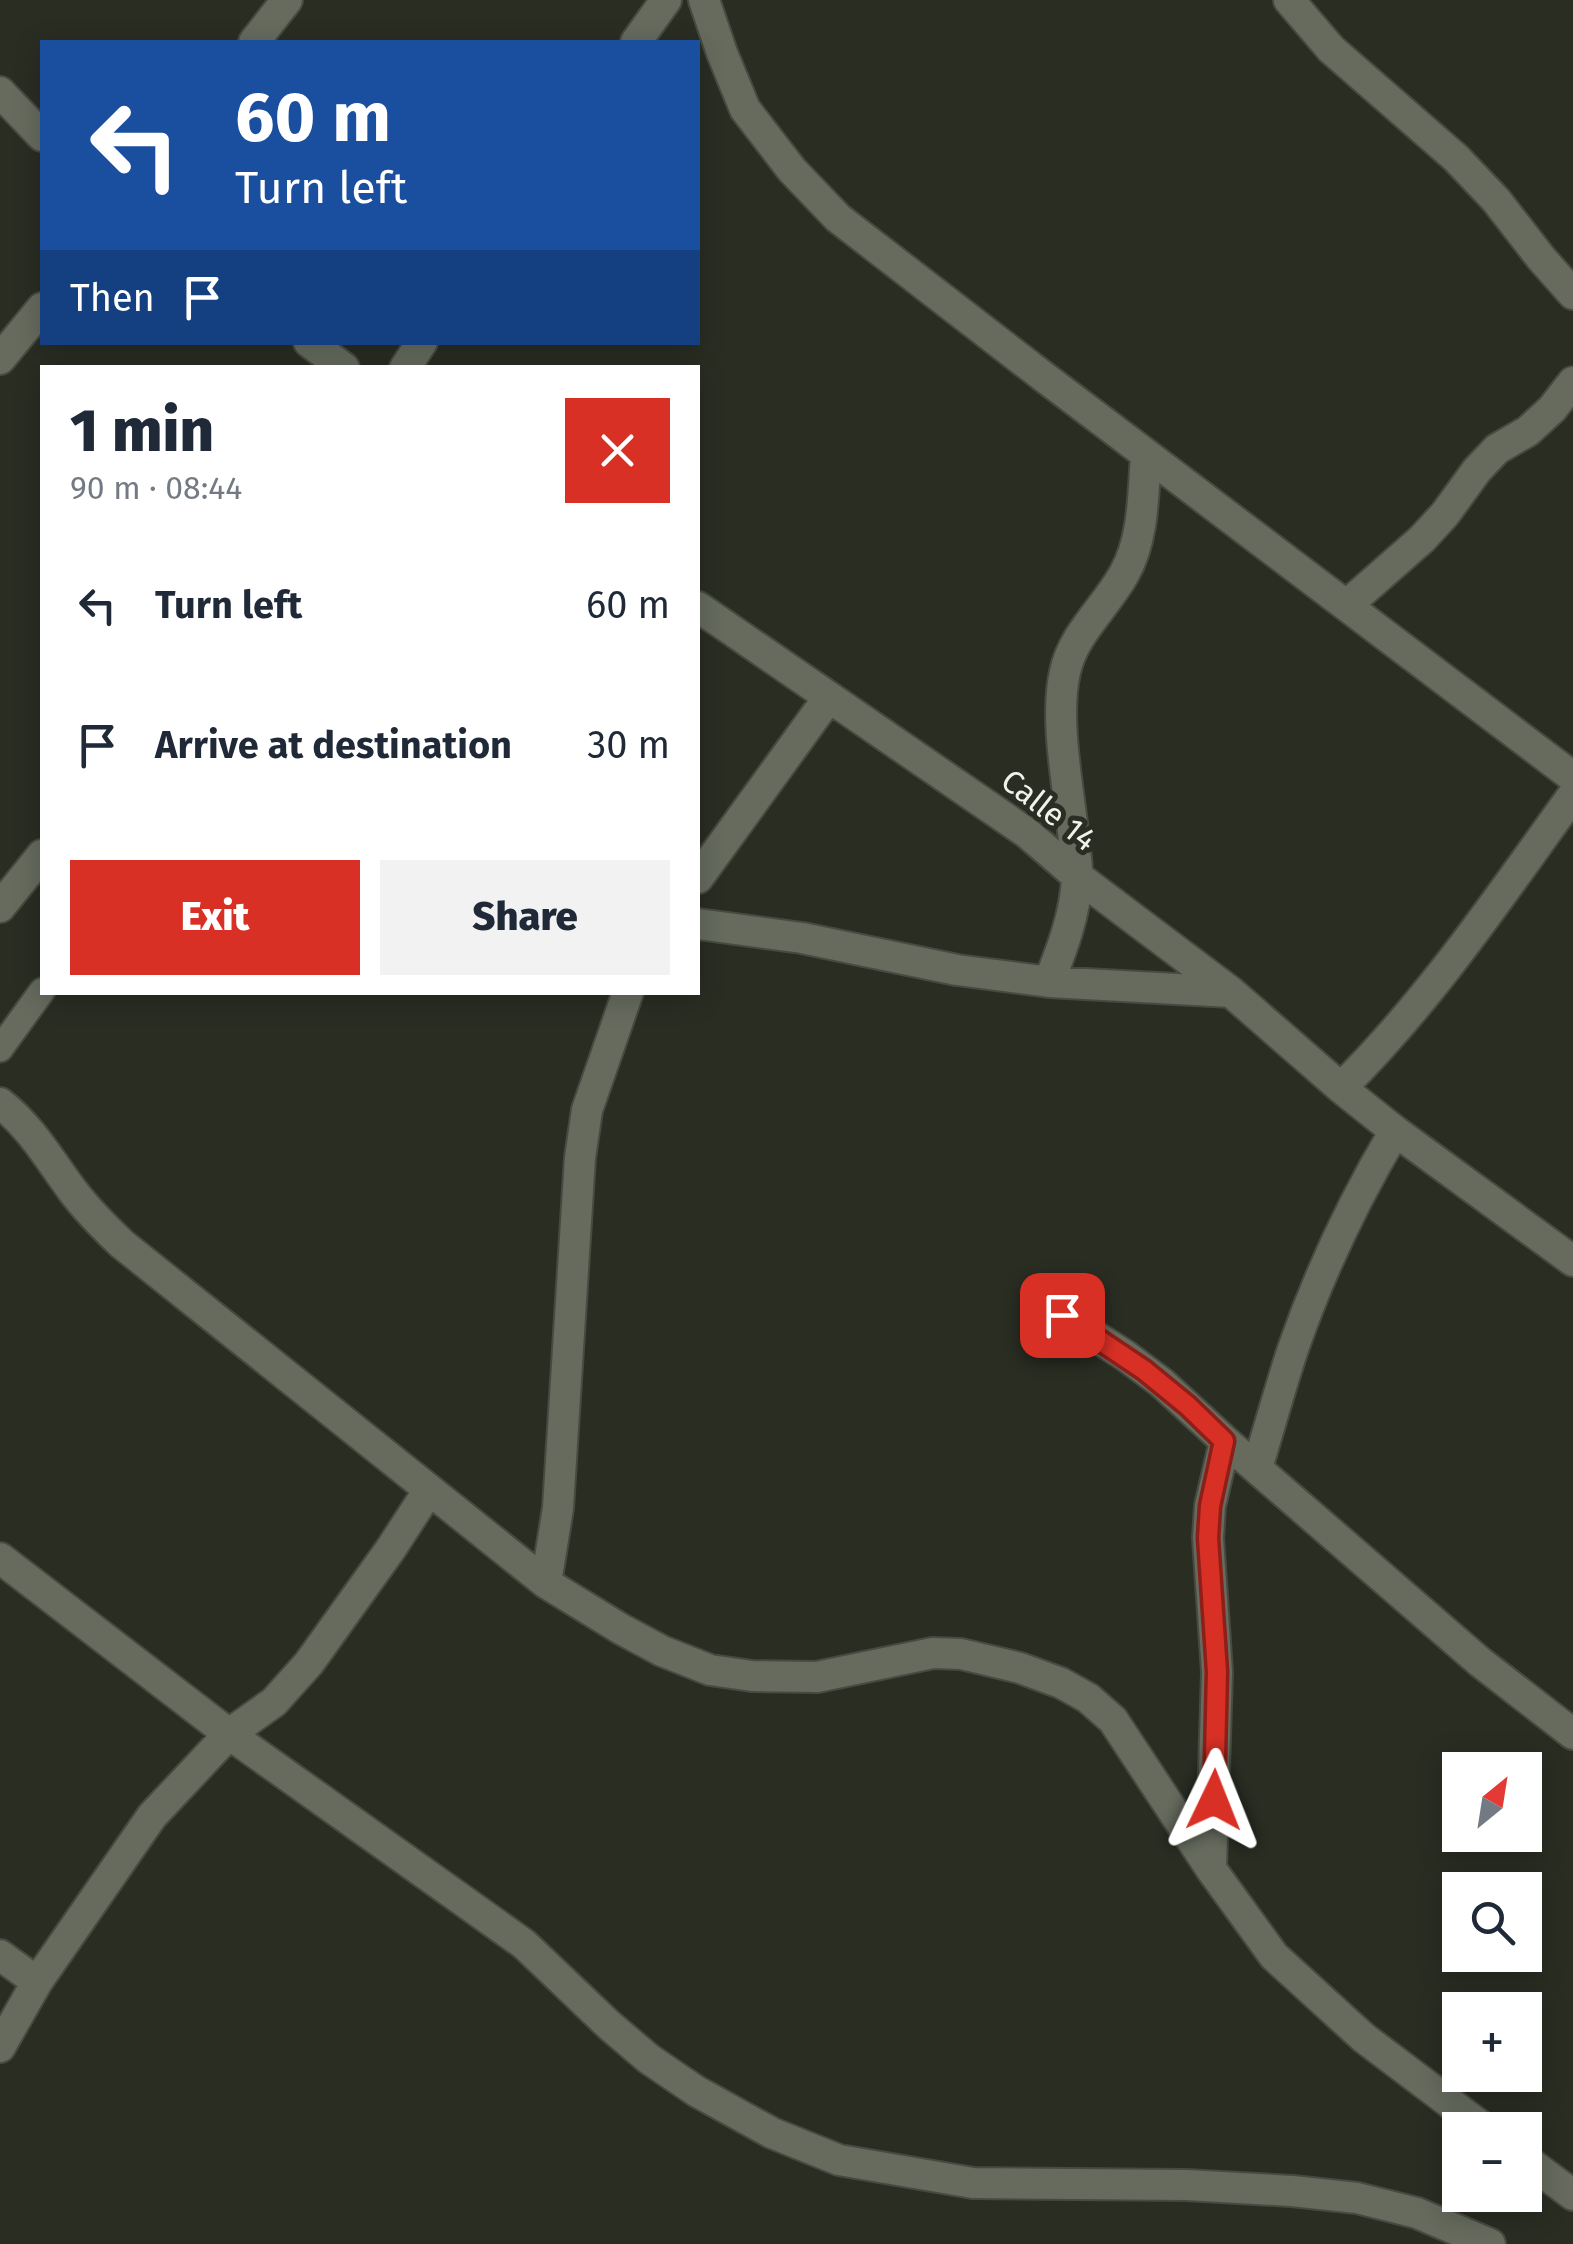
<!DOCTYPE html>
<meta charset="utf-8">
<style>
body{margin:0;font-family:"Fira Sans",sans-serif;background:#f2f2f3;color:#1f2937;height:100vh;display:flex;flex-direction:column;font-size:38px;white-space:nowrap}
*{box-sizing:border-box;margin:0}
p{font-size:32px;color:#747a83}
.icon{flex:none;width:55px;height:55px;fill:none;stroke:currentColor;stroke-width:2;stroke-linecap:round;stroke-linejoin:round}
.map{position:relative;flex:1;overflow:hidden}
.panel{position:absolute;left:40px;top:365px;width:660px;height:630px;display:flex;flex-direction:column;background:#fff;border-radius:0px;box-shadow:0 5px 25px #0003}
.panel>*{flex:none}
.top-card{position:absolute;left:40px;top:40px;width:660px;height:305px;border-radius:0px;box-shadow:0 5px 25px #0003;background:#1a4fa0;color:#fff;overflow:hidden}
.needle{width:65px;rotate:30deg}
.tools{position:absolute;left:1442px;top:1752px;display:grid;gap:20px}
.tools a{display:grid;place-items:center;width:100px;height:100px;border-radius:0px;background:#fff;box-shadow:0 5px 25px #0003;font-size:50px}
.pin{position:absolute;display:grid;place-items:center;width:85px;height:85px;color:#fff;margin:-42px;border-radius:20px;box-shadow:0 5px 15px #0006}
.me{position:absolute;width:110px;margin:-55px;rotate:2deg;stroke-linejoin:round;filter:drop-shadow(0 0 8px #0008)}
.turn{display:flex;align-items:center;gap:35px;height:210px;padding:0 30px;font-size:45px}
.turn .icon{width:130px;height:130px;stroke-width:2.5}
.turn b{display:block;font-size:70px;line-height:85px}
.then{display:flex;align-items:center;height:95px;padding:0 30px;background:#0003;gap:20px;font-size:38px}
.round{display:grid;place-items:center;flex:none;width:105px;height:105px;border-radius:0px;background:#f2f2f3}
.headline{display:flex;align-items:center;justify-content:space-between;height:170px;padding:0 30px}
h1{font-size:60px;font-weight:800;line-height:75px}
.primary-button{display:flex;gap:20px;margin-top:auto;padding:20px 30px}
.primary-button a{flex:1;height:115px;border-radius:0px;background:#d93025;color:#fff;font-size:40px;font-weight:800;line-height:115px;text-align:center}
.primary-button a+a{background:#f2f2f3;color:#1f2937}
ul{padding:0;list-style:none}
li{display:flex;align-items:center;gap:30px;height:140px;padding:0 30px}
li div{flex:1}
li b{display:block;font-size:38px}
li em{font-style:normal}
.map>svg:first-child{display:block}
</style>
<div class="map">
<svg width="1573" height="2244" viewBox="0 0 1573 2244">
<rect width="100%" height="100%" fill="#292d22"/>
<g fill="none" stroke-linecap="round" stroke-linejoin="round">
<defs>
<path id="lane" d="M0 1049 42 991"/>
<path id="street" d="M704 0 722 53 745 109 792 170 838 218 1044 377 1573 777
M1289 0 1331 49 1456 158 1496 200 1541 258 1573 294
M254 42 287 0
M636 42 666 0
M0 92 42 136
M309 342 344 368
M0 359 42 308
M405 368 422 342
M1347 605 1422 539 1445 514 1477 470 1497 449 1528 431 1552 409 1573 382
M698 607 1027 833 1077 876 1231 992 1341 1088 1395 1131 1573 1261
M698 878 829 697
M0 907 42 855
M698 924 802 938 957 970 1049 982 1231 992
M1049 982C1062 949 1075 915 1077 879 1078 866 1075 853 1074 840 1069 791 1054 720 1065 672 1073 634 1105 608 1124 574 1144 539 1143 495 1146 455
M1341 1088C1431 999 1499 897 1573 795
M0 1103C31 1127 49 1159 72 1190 87 1210 104 1227 122 1244L546 1583 621 1629 662 1651 710 1670 752 1676 817 1677 933 1653 961 1654 1020 1668 1061 1683 1088 1698 1113 1720 1211 1869 1274 1956 1364 2038 1486 2130
M1062 1315 1126 1356 1162 1383 1225 1441 1480 1662 1573 1734
M1257 1468C1269 1429 1280 1388 1293 1349 1319 1274 1354 1200 1395 1131
M0 1558 229 1734 524 1944 609 2025 649 2059 696 2091 772 2133 839 2160 973 2183 1186 2185 1292 2191 1357 2198 1417 2213 1490 2244
M546 1583 558 1508 580 1158 587 1110 628 992
M1211 1869 1217 1672 1208 1538 1210 1506 1225 1441
M0 1955 37 1982
M0 2047 37 1982 152 1816 229 1734 274 1702 309 1663 390 1550 429 1490
M1525 2159 1573 2195"/>
</defs>
<use href="#lane" stroke="#474a41" stroke-width="29"/>
<use href="#street" stroke="#474a41" stroke-width="34"/>
<use href="#lane" stroke="#666b5e" stroke-width="25"/>
<use href="#street" stroke="#666b5e" stroke-width="30"/>
</g>
<g fill="none" stroke-linecap="round" stroke-linejoin="round">
<defs>
<path id="route" d="M1062 1315 1144 1370 1188 1406 1224 1441 1210 1506 1208 1538 1217 1672 1214 1800"/>
</defs>
<use href="#route" stroke="#8d1f18" stroke-width="25"/>
<use href="#route" stroke="#d93025" stroke-width="18"/>
</g>
<g text-anchor="middle" dominant-baseline="central" stroke-width="10" stroke-linejoin="round" paint-order="stroke">
<g font-size="32" fill="#f0f3ec" stroke="#292d22">
<text transform="translate(1049 810) rotate(38)">Calle 14</text>
</g>
</g>
</svg>
<div class="tools">
<a><svg class="needle" viewBox="-14 -14 28 28"><path d="M0-13l5 13h-10z" fill="#e53935"/><path d="M0 13l5-13h-10z" fill="#747a83"/></svg></a>
<a><svg class="icon" aria-label="search" viewBox="0 0 24 24"><circle cx="10" cy="10" r="6"/><path d="M15 15l6 6"/></svg></a>
<a>+</a>
<a>−</a>
</div>
<div class="pin" style="left:1062px;top:1315px;background:#d93025"><svg class="icon" aria-label="arrive" viewBox="0 0 24 24"><path d="M6 21V4h12l-3 4 3 4H6"/></svg></div>
<svg class="me" style="left:1214px;top:1800px" viewBox="-20 -20 40 40"><path d="M0-17L14 15 0 8-14 15z" fill="#d93025" stroke="#fff" stroke-width="4"/></svg>
<div class="top-card">
<div class="turn"><svg class="icon" aria-label="left" viewBox="0 0 24 24"><path d="M17 20v-9H6M10 6l-5 5 5 5"/></svg><div><b>60 m</b>Turn left</div></div>
<div class="then">Then<svg class="icon" aria-label="arrive" viewBox="0 0 24 24"><path d="M6 21V4h12l-3 4 3 4H6"/></svg></div>
</div>
<section class="panel">
<div class="headline"><div><h1>1 min</h1><p>90 m · 08:44</p></div><a class="round" style="background:#d93025;color:#fff"><svg class="icon" aria-label="close" viewBox="0 0 24 24"><path d="M6 6l12 12M18 6L6 18"/></svg></a></div>
<ul>
<li><svg class="icon" aria-label="left" viewBox="0 0 24 24"><path d="M17 20v-9H6M10 6l-5 5 5 5"/></svg><div><b>Turn left</b></div><em>60 m</em></li>
<li><svg class="icon" aria-label="arrive" viewBox="0 0 24 24"><path d="M6 21V4h12l-3 4 3 4H6"/></svg><div><b>Arrive at destination</b></div><em>30 m</em></li>
</ul>
<div class="primary-button"><a>Exit</a><a>Share</a></div>
</section>
</div>
